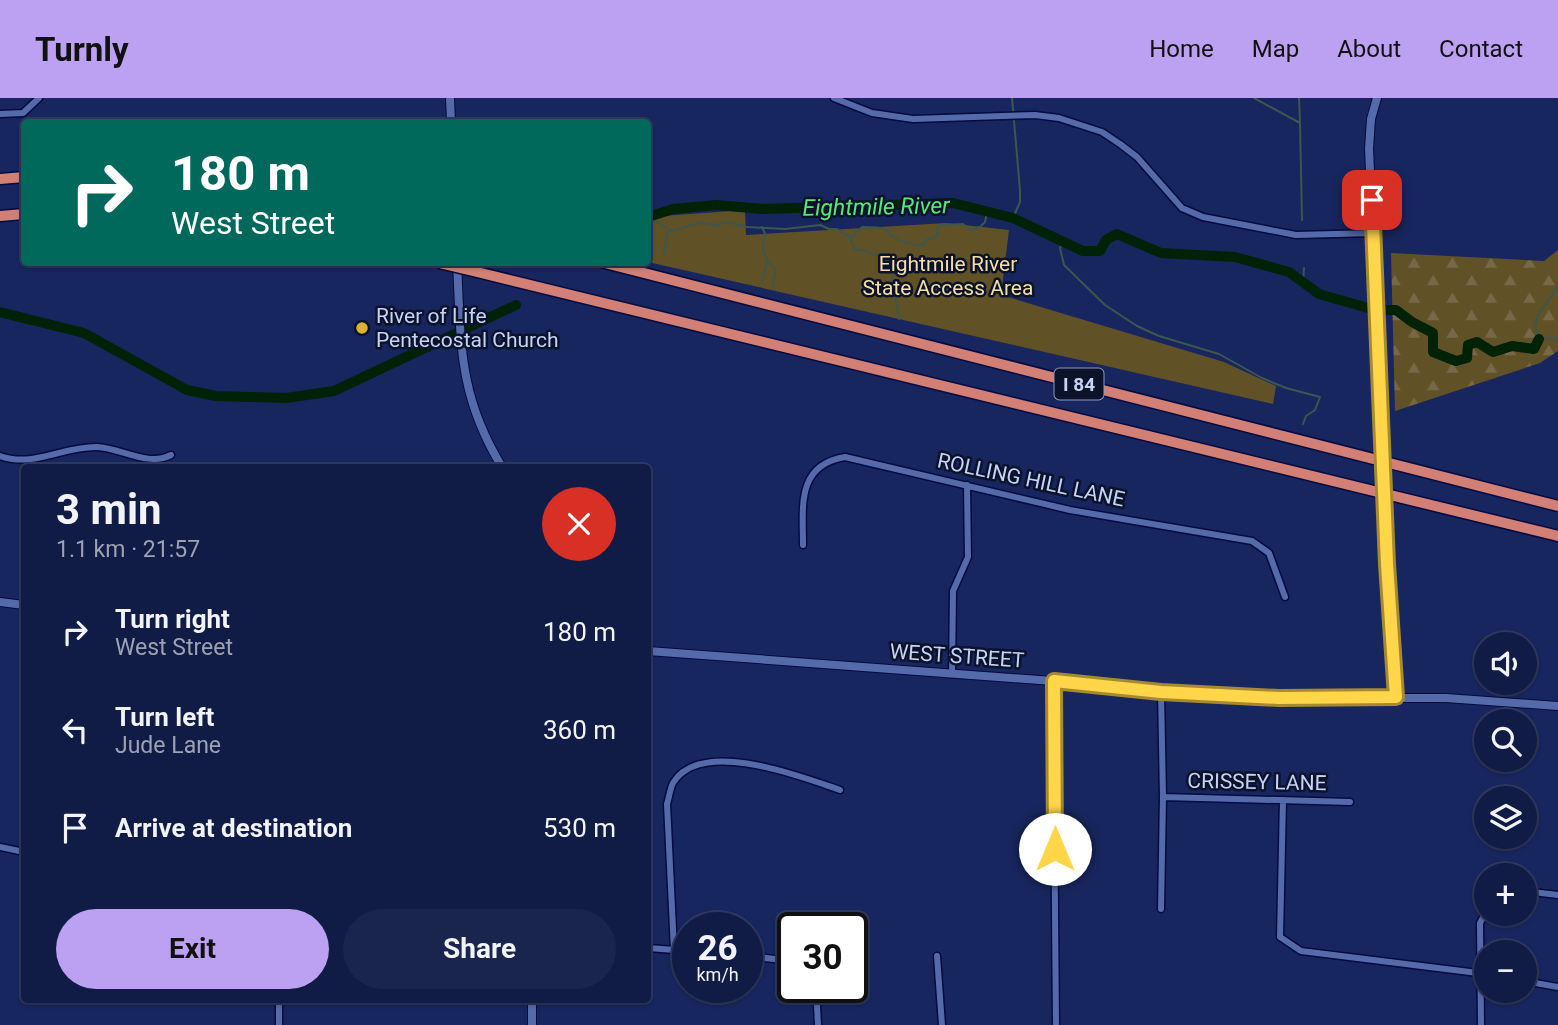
<!DOCTYPE html>
<meta charset="utf-8">
<style>
body{margin:0;font-family:Roboto,sans-serif;background:#1a254d;color:#f1f3f6;height:100vh;display:flex;flex-direction:column;font-size:26px;white-space:nowrap}
*{box-sizing:border-box;margin:0}
p{font-size:23px;color:#9ca1b3}
.icon{flex:none;width:38px;height:38px;fill:none;stroke:currentColor;stroke-width:2;stroke-linecap:round;stroke-linejoin:round}
.map{position:relative;flex:1;overflow:hidden}
.sheet{position:absolute;left:21px;top:366px;width:630px;height:539px;display:flex;flex-direction:column;background:#111c46;border-radius:7px;box-shadow:0 2px 5px #0004,0 0 0 2px #303a5f}
.sheet>*{flex:none}
.guide{position:absolute;left:21px;top:21px;width:630px;height:147px;border-radius:7px;box-shadow:0 2px 5px #0004,0 0 0 2px #303a5f;background:#00695c;color:#fff;overflow:hidden}
.buttons{position:absolute;left:1474px;top:534px;display:grid;gap:14px}
.buttons a{display:grid;place-items:center;width:63px;height:63px;border-radius:50%;background:#111c46;box-shadow:0 2px 5px #0004,0 0 0 2px #303a5f;font-size:35px}
.speed{position:absolute;left:672px;top:814px;display:flex;gap:14px;font-size:35px;font-weight:700;text-align:center}
.speed>*{display:grid;place-content:center;width:91px;height:91px;border-radius:50%;background:#111c46;box-shadow:0 2px 5px #0004,0 0 0 2px #303a5f;line-height:1}
.speed small{font-size:18px;font-weight:400}
.speed .limit{border:4px solid #111;border-radius:10px;background:#fff;color:#111}
.pin{position:absolute;display:grid;place-items:center;width:60px;height:60px;color:#fff;margin:-30px;border-radius:14px;box-shadow:0 4px 10px #0006}
.me{position:absolute;width:77px;margin:-38px;rotate:0deg;stroke-linejoin:round;filter:drop-shadow(0 0 5px #0008)}
.turn{display:flex;align-items:center;gap:24px;height:147px;padding:0 35px;font-size:32px}
.turn .icon{width:91px;height:91px;stroke-width:2.5}
.turn b{display:block;font-size:49px;line-height:60px}
.round{display:grid;place-items:center;flex:none;width:74px;height:74px;border-radius:37px;background:#1a254d}
.summary{display:flex;align-items:center;justify-content:space-between;height:119px;padding:0 35px}
h1{font-size:42px;font-weight:700;line-height:52px}
.button{display:flex;gap:14px;margin-top:auto;padding:14px 35px}
.button a{flex:1;height:80px;border-radius:42px;background:#bca0f2;color:#111;font-size:28px;font-weight:700;line-height:80px;text-align:center}
.button a+a{background:#1a254d;color:#f1f3f6}
ul{padding:0;list-style:none}
li{display:flex;align-items:center;gap:21px;height:98px;padding:0 35px}
li div{flex:1}
li b{display:block;font-size:26px}
li em{font-style:normal}
header{display:flex;align-items:center;gap:42px;box-sizing:border-box;height:98px;padding:0 35px;background:#bca0f2;color:#111}
header strong{font-size:33px}
nav{display:flex;gap:38px;margin-inline-start:auto;font-size:24px}
.map>svg:first-child{display:block}
</style>
<header>
<strong>Turnly</strong>
<nav><a>Home</a><a>Map</a><a>About</a><a>Contact</a></nav>
</header>
<div class="map">
<svg width="1558" height="927" viewBox="0 0 1558 927">
<defs>
<pattern id="forest-firs" width="22" height="20" patternUnits="userSpaceOnUse" patternTransform="scale(1.75)"><rect width="22" height="20" fill="#615127"/><path d="M5 1l3.5 6h-7zM16 11l3.5 6h-7z" fill="#766947"/></pattern>
</defs>
<rect width="100%" height="100%" fill="#17265e"/>
<path fill="url(#forest-firs)" d="M1558 152V253L1540 265 1395 313 1391 155 1544 163Z"/>
<path fill="#615127" d="M745 112 746 137 946 125 1009 132 1001 197 1224 264 1276 288 1273 306 648 164V119Z"/>
<g fill="none" stroke-linecap="round" stroke-linejoin="round">
<path stroke="#3b574e" stroke-width="2" d="M1012 0 1020 92V104L1013 120
M1254 0 1300 25 1302 122
M1299 0 1300 23
M648 119 672 133 699 125 717 127 727 124 747 129 785 131 820 127 829 131H837L851 140 862 129C868 129 880 129 885 131 888 133 890 137 893 139 902 145 913 147 924 147L926 142 937 139 938 130 941 127 963 126 971 132 980 129 985 124 987 114
M762 129 766 138C758 154 767 161 776 173L773 183 774 191
M850 140 855 151 868 153 875 158 885 154 891 161 890 167 894 174 890 188 895 198 899 221
M1063 143 1060 150 1064 167 1105 207 1137 228 1159 238 1219 256 1262 280 1286 290 1320 299 1315 312 1306 318 1303 326
M664 156 668 133
M762 185 767 163
M1303 186 1304 170
M1558 188C1548 208 1527 217 1539 241L1555 240 1558 245"/>
<path stroke="#002206" stroke-width="10" d="M648 119 673 111 716 107 763 111 953 105 1013 120 1083 153H1100L1106 142 1117 136 1161 155 1235 159 1289 174 1319 196 1368 210
M1387 212H1396L1412 224 1433 235V254L1456 263 1467 260 1468 247 1477 244 1493 254 1512 248 1534 251 1539 241
M0 214 84 235 187 292 216 298 286 300 334 293 516 207"/>
<defs>
<path id="street" d="M834 0 872 15 913 21 1035 17 1059 20 1102 34 1120 46 1137 59 1182 110 1203 119 1296 137 1374 135
M0 16 23 15 39 0
M0 358C34 370 63 348 97 349 121 350 148 369 171 357
M803 447C803 409 796 367 845 359L1070 412 1252 443 1269 455 1285 499
M952 576 953 493 968 459 967 387
M1053 583 1056 927
M1163 699 1350 704
M1283 702 1280 839 1301 853 1486 876
M0 749 24 754
M1524 793 1558 797
M1161 811 1163 699 1161 594
M648 850 688 853
M674 852 667 706C669 700 670 691 673 685 701 639 802 679 840 692
M747 858 793 863
M937 858 942 927
M1524 883 1558 889
M816 889 818 927
M279 901V927
M1481 927 1480 825 1486 814"/>
<path id="secondary" d="M450 0 451 24
M1377 0 1371 21 1369 51 1382 342
M457 164C461 245 458 297 502 369
M1386 420 1396 599
M0 504 24 507
M648 553 1053 583 1161 594 1279 600H1446L1558 608
M532 901V927"/>
<path id="highway" d="M0 81 24 79
M0 118 24 116
M601 164 1558 408
M477 174 1558 438"/>
</defs>
<use href="#street" stroke="#050a41" stroke-width="9"/>
<use href="#secondary" stroke="#050a41" stroke-width="10"/>
<use href="#highway" stroke="#050a41" stroke-width="13"/>
<use href="#street" stroke="#556ba9" stroke-width="6"/>
<use href="#secondary" stroke="#556ba9" stroke-width="8"/>
<use href="#highway" stroke="#d28075" stroke-width="10"/>
<defs>
<path id="secondary-bridge" d="M1382 342 1386 420"/>
<path id="highway-bridge" d="M439 165 477 174"/>
</defs>
<use href="#secondary-bridge" stroke="#050a41" stroke-width="10" stroke-linecap="butt"/>
<use href="#highway-bridge" stroke="#050a41" stroke-width="13" stroke-linecap="butt"/>
<use href="#secondary-bridge" stroke="#556ba9" stroke-width="8"/>
<use href="#highway-bridge" stroke="#d28075" stroke-width="10"/>
</g>
<g fill="none" stroke-linecap="round" stroke-linejoin="round">
<defs>
<path id="route" d="M1055 751 1054 583 1161 594 1279 600 1396 599 1387 466 1372 102"/>
</defs>
<use href="#route" stroke="#a68a30" stroke-width="18"/>
<use href="#route" stroke="#ffd54a" stroke-width="12"/>
</g>
<circle fill="#ddb133" stroke="#0b132b" stroke-width="2.5" cx="362" cy="230" r="7"/>
<g text-anchor="middle" dominant-baseline="central" stroke-width="5" stroke-linejoin="round" paint-order="stroke">
<rect fill="#0b132b" stroke="#8e99b9" stroke-width="2" x="1054.5" y="270.5" width="49" height="31" rx="5"/>
<g font-size="19" font-weight="bold" fill="#c6d3f6">
<text x="1079" y="286">I 84</text>
</g>
<g font-size="21" fill="#f5dea3" stroke="#0b132b">
<text x="948" y="166">Eightmile River<tspan x="948" dy="24">State Access Area</tspan></text>
</g>
<g font-size="21" fill="#c6d3f6" stroke="#0b132b" text-anchor="start">
<text x="376" y="218">River of Life<tspan x="376" dy="24">Pentecostal Church</tspan></text>
</g>
<g font-size="21" fill="#c6d3f6" stroke="#0b132b">
<text transform="translate(1031 382) rotate(12)">ROLLING HILL LANE</text>
<text transform="translate(957 558) rotate(4)">WEST STREET</text>
<text transform="translate(1257 684) rotate(1)">CRISSEY LANE</text>
</g>
<g font-size="23" font-style="italic" fill="#56e97a" stroke="#0b132b">
<text transform="translate(876 109) rotate(-1)">Eightmile River</text>
</g>
</g>
</svg>
<div class="buttons">
<a><svg class="icon" aria-label="sound" viewBox="0 0 24 24"><path d="M4 9h4l5-4v14l-5-4H4zM17 9q2 3 0 6"/></svg></a>
<a><svg class="icon" aria-label="search" viewBox="0 0 24 24"><circle cx="10" cy="10" r="6"/><path d="M15 15l6 6"/></svg></a>
<a><svg class="icon" aria-label="layers" viewBox="0 0 24 24"><path d="M12 4l9 5-9 5-9-5zM3 14l9 5 9-5"/></svg></a>
<a>+</a>
<a>−</a>
</div>
<div class="speed"><div>26<small>km/h</small></div><div class="limit">30</div></div>
<div class="pin" style="left:1372px;top:102px;background:#d93025"><svg class="icon" aria-label="arrive" viewBox="0 0 24 24"><path d="M6 21V4h12l-3 4 3 4H6"/></svg></div>
<svg class="me" style="left:1055px;top:751px" viewBox="-20 -20 40 40"><circle r="19" fill="#fff"/><path d="M0-13L10 11 0 6-10 11z" fill="#ffd54a"/></svg>
<div class="guide">
<div class="turn"><svg class="icon" aria-label="right" viewBox="0 0 24 24"><path d="M7 20v-9h11M14 6l5 5-5 5"/></svg><div><b>180 m</b>West Street</div></div>
</div>
<section class="sheet">
<div class="summary"><div><h1>3 min</h1><p>1.1 km · 21:57</p></div><a class="round" style="background:#d93025;color:#fff"><svg class="icon" aria-label="close" viewBox="0 0 24 24"><path d="M6 6l12 12M18 6L6 18"/></svg></a></div>
<ul>
<li><svg class="icon" aria-label="right" viewBox="0 0 24 24"><path d="M7 20v-9h11M14 6l5 5-5 5"/></svg><div><b>Turn right</b><p>West Street</p></div><em>180 m</em></li>
<li><svg class="icon" aria-label="left" viewBox="0 0 24 24"><path d="M17 20v-9H6M10 6l-5 5 5 5"/></svg><div><b>Turn left</b><p>Jude Lane</p></div><em>360 m</em></li>
<li><svg class="icon" aria-label="arrive" viewBox="0 0 24 24"><path d="M6 21V4h12l-3 4 3 4H6"/></svg><div><b>Arrive at destination</b></div><em>530 m</em></li>
</ul>
<div class="button"><a>Exit</a><a>Share</a></div>
</section>
</div>
